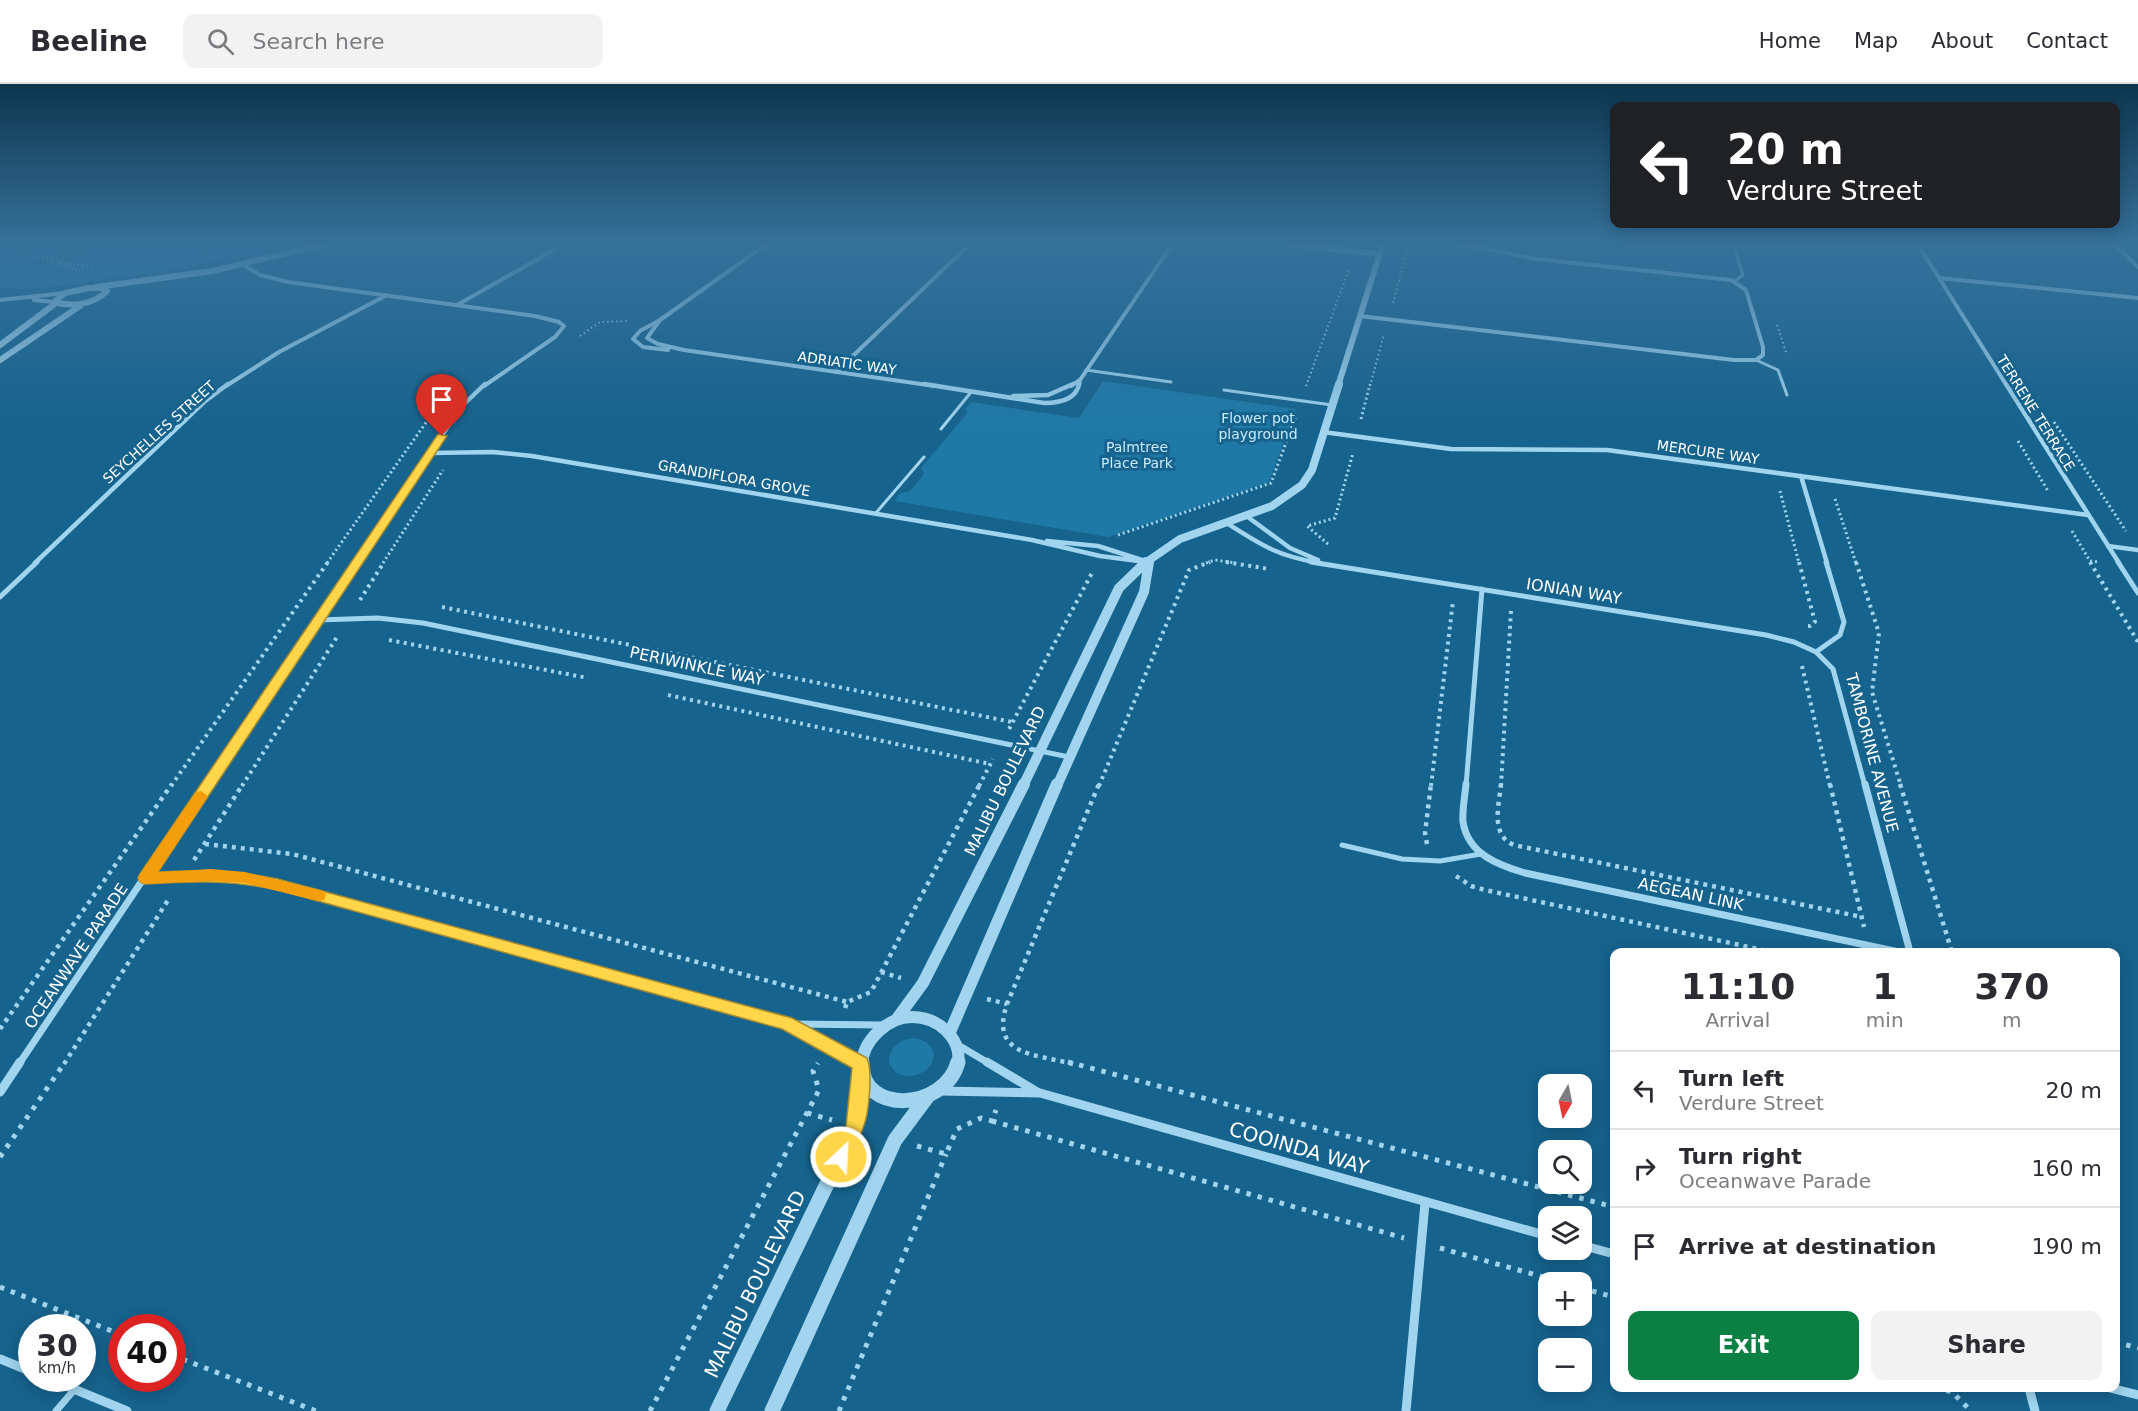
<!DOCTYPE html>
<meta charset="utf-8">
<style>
body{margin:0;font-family:"DejaVu Sans",sans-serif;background:#f2f2f3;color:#2b2b33;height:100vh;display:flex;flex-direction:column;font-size:22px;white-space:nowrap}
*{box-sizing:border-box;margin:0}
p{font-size:20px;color:#7c7c81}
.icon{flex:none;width:33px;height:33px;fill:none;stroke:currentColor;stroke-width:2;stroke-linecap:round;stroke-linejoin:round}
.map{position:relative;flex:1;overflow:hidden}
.panel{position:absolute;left:1610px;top:864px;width:510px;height:444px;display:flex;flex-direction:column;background:#fff;border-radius:12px;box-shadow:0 3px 15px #0003}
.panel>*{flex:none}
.top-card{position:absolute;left:1610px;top:18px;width:510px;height:126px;border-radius:12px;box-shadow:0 3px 15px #0003;background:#202124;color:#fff;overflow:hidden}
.needle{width:39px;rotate:189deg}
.tools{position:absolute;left:1538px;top:990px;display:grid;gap:12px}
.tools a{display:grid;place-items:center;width:54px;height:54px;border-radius:12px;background:#fff;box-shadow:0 3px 15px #0003;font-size:30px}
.speed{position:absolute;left:18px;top:1230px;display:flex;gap:12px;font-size:30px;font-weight:700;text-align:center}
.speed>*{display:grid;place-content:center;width:78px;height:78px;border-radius:50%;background:#fff;box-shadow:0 3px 15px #0003;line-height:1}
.speed small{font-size:15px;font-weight:400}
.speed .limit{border:9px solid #d22;background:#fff;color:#111}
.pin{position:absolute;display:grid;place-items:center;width:51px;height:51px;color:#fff;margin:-62px -26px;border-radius:50% 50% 50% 0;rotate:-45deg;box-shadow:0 0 6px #0007}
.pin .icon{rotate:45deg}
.me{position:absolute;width:66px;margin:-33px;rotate:25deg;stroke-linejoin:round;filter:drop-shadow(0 0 4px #0008)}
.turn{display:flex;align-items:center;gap:21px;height:126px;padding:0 18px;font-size:27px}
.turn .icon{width:78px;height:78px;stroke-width:2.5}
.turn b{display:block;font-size:42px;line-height:51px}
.eta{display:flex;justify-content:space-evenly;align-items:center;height:102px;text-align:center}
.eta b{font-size:36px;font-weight:600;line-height:42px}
.cta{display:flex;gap:12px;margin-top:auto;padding:12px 18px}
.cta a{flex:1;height:69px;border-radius:12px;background:#0b8043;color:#fff;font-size:24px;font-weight:600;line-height:69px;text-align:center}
.cta a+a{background:#f2f2f3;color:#2b2b33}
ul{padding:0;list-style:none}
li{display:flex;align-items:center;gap:18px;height:78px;padding:0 18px;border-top:2px solid #e1e1e2}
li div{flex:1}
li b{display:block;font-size:22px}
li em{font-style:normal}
header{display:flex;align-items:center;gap:36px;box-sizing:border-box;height:84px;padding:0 30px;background:#fff;border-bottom:2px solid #e1e1e2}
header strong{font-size:28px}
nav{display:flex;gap:33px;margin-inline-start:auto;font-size:21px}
.search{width:420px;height:54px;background:#f2f2f3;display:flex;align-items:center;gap:15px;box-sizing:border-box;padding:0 21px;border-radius:12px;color:#7c7c81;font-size:22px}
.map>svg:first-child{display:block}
</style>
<header>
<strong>Beeline</strong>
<div class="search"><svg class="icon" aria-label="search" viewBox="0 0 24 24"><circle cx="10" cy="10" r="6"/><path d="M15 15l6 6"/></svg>Search here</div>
<nav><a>Home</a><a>Map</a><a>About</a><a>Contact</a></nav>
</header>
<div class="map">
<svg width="2138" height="1327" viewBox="0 0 2138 1327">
<rect width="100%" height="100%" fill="#16638d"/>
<path fill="#1f79a7" d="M0 159H295C229 176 163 188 96 197 65 201 31 208 0 203Z
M1103 297 1296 325 1269 398 1108 453 895 417 899 410 910 407 924 390 921 384 968 328 965 325 971 318 1079 334Z
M915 954C952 962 928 1003 896 989L889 979C889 963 900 955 915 954Z"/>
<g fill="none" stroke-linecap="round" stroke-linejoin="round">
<path stroke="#a1d5ef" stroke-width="2" stroke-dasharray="1.5 3" stroke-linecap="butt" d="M121 159 143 164 175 159
M1408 162 1420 163
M16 168 63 179 95 183
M197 169 220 159
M47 174 120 159
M0 176 36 159
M59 180 77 186
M1393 219 1409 159
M1777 241 1787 271
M580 252 600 238 627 237
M1306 302 1349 185
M1370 302 1384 250"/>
<path stroke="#a1d5ef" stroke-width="3" stroke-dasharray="2 3" stroke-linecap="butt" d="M1361 335 1370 300
M2054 338 2126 447
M2018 357 2048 407
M1780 407 1799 479
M1835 415 1856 479
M2072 447 2090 477 2099 478
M1118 451 1271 399 1296 332
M1328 460 1307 442 1335 434 1353 369
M327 479 432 330
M383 479 443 386
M1206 479 1215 476 1235 479"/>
<path stroke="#a1d5ef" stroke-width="4" stroke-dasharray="3 4.5" stroke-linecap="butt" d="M1226 478 1269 485
M1799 478 1815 538 1810 542H1804
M1856 478 1879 549 1872 608 1901 702
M2090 478 2138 558
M360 516 384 478
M442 523 1012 638
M389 556 588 594
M1802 582 1830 702
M668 611 990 680
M1009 645 1093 487
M171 702 328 478
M242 702 337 553
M979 702 993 675
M1099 702 1189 486 1210 478
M1431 702 1453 517
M1501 702 1511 526"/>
<path stroke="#a1d5ef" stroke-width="4.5" stroke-dasharray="4 5" stroke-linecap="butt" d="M1501 700C1499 722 1490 751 1514 761L1862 833
M1830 700 1864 843
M1900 700 1952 868
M205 760 292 770 847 918
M1427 760 1425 749 1431 700
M194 776 243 700
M1456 792 1471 802 1485 806 1772 868
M881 888 901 894
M987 915 1007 920
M845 924 847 918 871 908 980 700
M0 945 172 700
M64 980 170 813
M1073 980C1036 970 989 972 1007 920L1099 700"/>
<path stroke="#a1d5ef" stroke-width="5" stroke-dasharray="4.5 7" stroke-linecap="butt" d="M1068 978 1614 1123
M807 1029 832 1036
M992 1037 1404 1154
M917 1062 946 1070 957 1045 981 1034 992 1037 996 1026
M0 1073 65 978
M1440 1164 1561 1198
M0 1203 122 1251
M1581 1204 1614 1213
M2115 1258 2138 1264
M172 1271 316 1327
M1935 1304 1952 1308 1971 1327
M650 1327 819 1006 813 987 818 979
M839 1327 946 1070"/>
<path stroke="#a1d5ef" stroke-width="3" d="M1733 159 1743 191 1735 197
M1756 276 1778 286 1787 311
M1086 286 1171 298
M1224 306 1332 321
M941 345 972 307
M875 430 924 373"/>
<path stroke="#a1d5ef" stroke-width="5" d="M1342 761 1402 775 1440 777 1481 770"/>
<path stroke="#a1d5ef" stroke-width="7" d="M56 1327 74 1306"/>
<path stroke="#a1d5ef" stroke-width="4" d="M1917 159 2007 302
M2114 159 2138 183
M243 181 260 191 288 198 535 232 559 238 564 242 555 253 484 302
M1939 194 2138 214
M0 216 65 209
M34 216 54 218
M457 221 566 159
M1360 232 1734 276H1756L1763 271V263L1746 206 1731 196 1537 175 1483 164 1436 159
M660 236 647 254 658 260 684 266 935 302
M668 266 643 263 633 255 640 247 660 236 768 159
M836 288 971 159
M226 302 279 268 385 212
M1071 302 1080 296 1173 159
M1079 302 1080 296"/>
<path stroke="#a1d5ef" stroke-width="4.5" d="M924 300 1044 319C1058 319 1076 316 1079 300
M2006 300 2119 479
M1013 312 1048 311 1073 300
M1323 348 1451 365 1607 366 2088 431
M431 369 493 368 532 372 1032 456 1100 472 1146 478
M1801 392 1827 479
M1245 431 1290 464 1318 476
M1225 438C1261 461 1277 472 1320 479
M1047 457 1098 462 1145 477
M2108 462 2138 466
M35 479 204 318 228 300
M356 479 461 323 485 300"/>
<path stroke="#a1d5ef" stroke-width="5" d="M1311 478 1766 551 1794 558 1816 568
M1826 478 1844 538 1840 551 1816 568 1833 585 1865 702
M2118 478 2138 509
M0 513 37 478
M318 536 378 534 423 539 1069 673
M206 702 357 478
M1466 702 1482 505"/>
<path stroke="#a1d5ef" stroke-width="7" d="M1466 700C1465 712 1462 726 1463 738 1468 770 1498 781 1525 789L1899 868
M1865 700 1910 868
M145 794 228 793 278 801 786 940 859 980
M790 940 885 941
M958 961 990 980
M19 980 207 700"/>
<path stroke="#a1d5ef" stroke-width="9" d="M857 978 860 980
M987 978 1039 1009
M941 1007 1040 1009 1548 1152
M0 1008 20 978
M1581 1161 1614 1170
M0 1275 32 1288
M47 1294 127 1327
M2029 1304 2035 1327
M2110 1304 2138 1311
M1406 1327 1425 1119"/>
<path stroke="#a1d5ef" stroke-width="6" d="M1279 159 1380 170
M96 203 213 187 328 159
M89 204H102L107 207C93 221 72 223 54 218L65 209Z
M0 261 56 219
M0 276 80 222
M1338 302 1383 159"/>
<path stroke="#a1d5ef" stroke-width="8" d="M1145 479 1180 455 1272 422 1302 401 1312 386 1339 300"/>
<path stroke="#a1d5ef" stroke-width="10" d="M1023 702 1119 504 1146 478
M1057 702 1144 508 1149 478"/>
<path stroke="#a1d5ef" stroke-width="12" d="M896 936 923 899 1024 700
M950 948 1057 700
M862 980C863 956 888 933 912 933 938 933 962 954 958 980"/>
<path stroke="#a1d5ef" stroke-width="15" d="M862 978C860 1032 945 1027 958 978
M717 1327 855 1042 862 990
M772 1327 895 1056 927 1013"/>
</g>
<linearGradient id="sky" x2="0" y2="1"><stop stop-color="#0c364e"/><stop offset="0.46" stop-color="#36719a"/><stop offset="1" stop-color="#36719a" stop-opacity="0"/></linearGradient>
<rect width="2138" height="345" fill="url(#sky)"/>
<path fill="#ffd54a" stroke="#a68a30" stroke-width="1.5" d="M438 350 447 352 158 788C201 786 235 786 278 795L792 934 867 974C873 988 869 1030 863 1044 859 1056 853 1068 848 1079L841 1082 834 1079 831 1073 846 1042 852 984 782 945 278 806C230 796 194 797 145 800L140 798 138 794 140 790Z"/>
<path fill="#f59e0b" d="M201 707 208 712 158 788 211 785 245 788 324 807 326 811 324 816 318 817 245 799 211 797 145 800 140 798 138 794 140 790 196 708Z"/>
<g text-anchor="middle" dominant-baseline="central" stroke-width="6" stroke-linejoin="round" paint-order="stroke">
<g font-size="14" fill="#fff" stroke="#16638d">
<text transform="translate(847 279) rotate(8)">ADRIATIC WAY</text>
<text transform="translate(2036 329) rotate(58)">TERRENE TERRACE</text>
<text transform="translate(159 348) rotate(-42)">SEYCHELLES STREET</text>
<text transform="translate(1708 368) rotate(8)">MERCURE WAY</text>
<text transform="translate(734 394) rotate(10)">GRANDIFLORA GROVE</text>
</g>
<g font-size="14" fill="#c8eafb" stroke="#16638d">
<text x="1258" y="334">Flower pot<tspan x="1258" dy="16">playground</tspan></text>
<text x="1137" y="363">Palmtree<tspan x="1137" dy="16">Place Park</tspan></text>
</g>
<g font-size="16" fill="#fff" stroke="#16638d">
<text transform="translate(1574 507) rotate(9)">IONIAN WAY</text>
<text transform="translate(697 582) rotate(12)">PERIWINKLE WAY</text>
<text transform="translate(1872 669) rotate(75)">TAMBORINE AVENUE</text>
<text transform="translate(1005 697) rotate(-64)">MALIBU BOULEVARD</text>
<text transform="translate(1691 810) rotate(12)">AEGEAN LINK</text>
<text transform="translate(76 872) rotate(-56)">OCEANWAVE PARADE</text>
</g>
<g font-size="20" fill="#fff" stroke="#16638d">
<text transform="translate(1299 1064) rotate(16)">COOINDA WAY</text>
<text transform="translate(755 1200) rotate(-64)">MALIBU BOULEVARD</text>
</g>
</g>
</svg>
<div class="tools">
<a><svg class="needle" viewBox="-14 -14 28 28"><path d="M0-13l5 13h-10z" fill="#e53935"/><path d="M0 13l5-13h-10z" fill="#7c7c81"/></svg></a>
<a><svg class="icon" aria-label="search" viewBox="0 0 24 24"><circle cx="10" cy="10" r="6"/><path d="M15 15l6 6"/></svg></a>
<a><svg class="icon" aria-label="layers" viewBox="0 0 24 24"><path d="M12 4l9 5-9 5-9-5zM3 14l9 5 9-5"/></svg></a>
<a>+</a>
<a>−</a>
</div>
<div class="speed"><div>30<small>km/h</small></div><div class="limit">40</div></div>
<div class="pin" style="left:442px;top:352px;background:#d93025"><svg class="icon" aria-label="arrive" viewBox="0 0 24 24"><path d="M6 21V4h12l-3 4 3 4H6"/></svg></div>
<svg class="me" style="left:841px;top:1073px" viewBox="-20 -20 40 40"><circle r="17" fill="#ffd54a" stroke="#fff" stroke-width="3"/><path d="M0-11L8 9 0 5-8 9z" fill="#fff"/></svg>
<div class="top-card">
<div class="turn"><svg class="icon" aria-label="left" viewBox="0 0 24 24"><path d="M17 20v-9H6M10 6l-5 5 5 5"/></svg><div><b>20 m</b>Verdure Street</div></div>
</div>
<section class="panel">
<div class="eta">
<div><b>11:10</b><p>Arrival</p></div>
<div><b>1</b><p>min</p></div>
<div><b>370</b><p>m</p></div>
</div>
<ul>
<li><svg class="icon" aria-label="left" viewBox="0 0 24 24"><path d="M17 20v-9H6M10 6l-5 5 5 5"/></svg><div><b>Turn left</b><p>Verdure Street</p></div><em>20 m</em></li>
<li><svg class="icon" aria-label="right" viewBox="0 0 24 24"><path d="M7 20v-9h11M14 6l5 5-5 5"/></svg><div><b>Turn right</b><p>Oceanwave Parade</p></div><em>160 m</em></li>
<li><svg class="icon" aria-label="arrive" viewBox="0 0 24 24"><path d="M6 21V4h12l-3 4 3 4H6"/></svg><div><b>Arrive at destination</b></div><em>190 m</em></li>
</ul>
<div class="cta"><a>Exit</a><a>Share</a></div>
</section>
</div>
